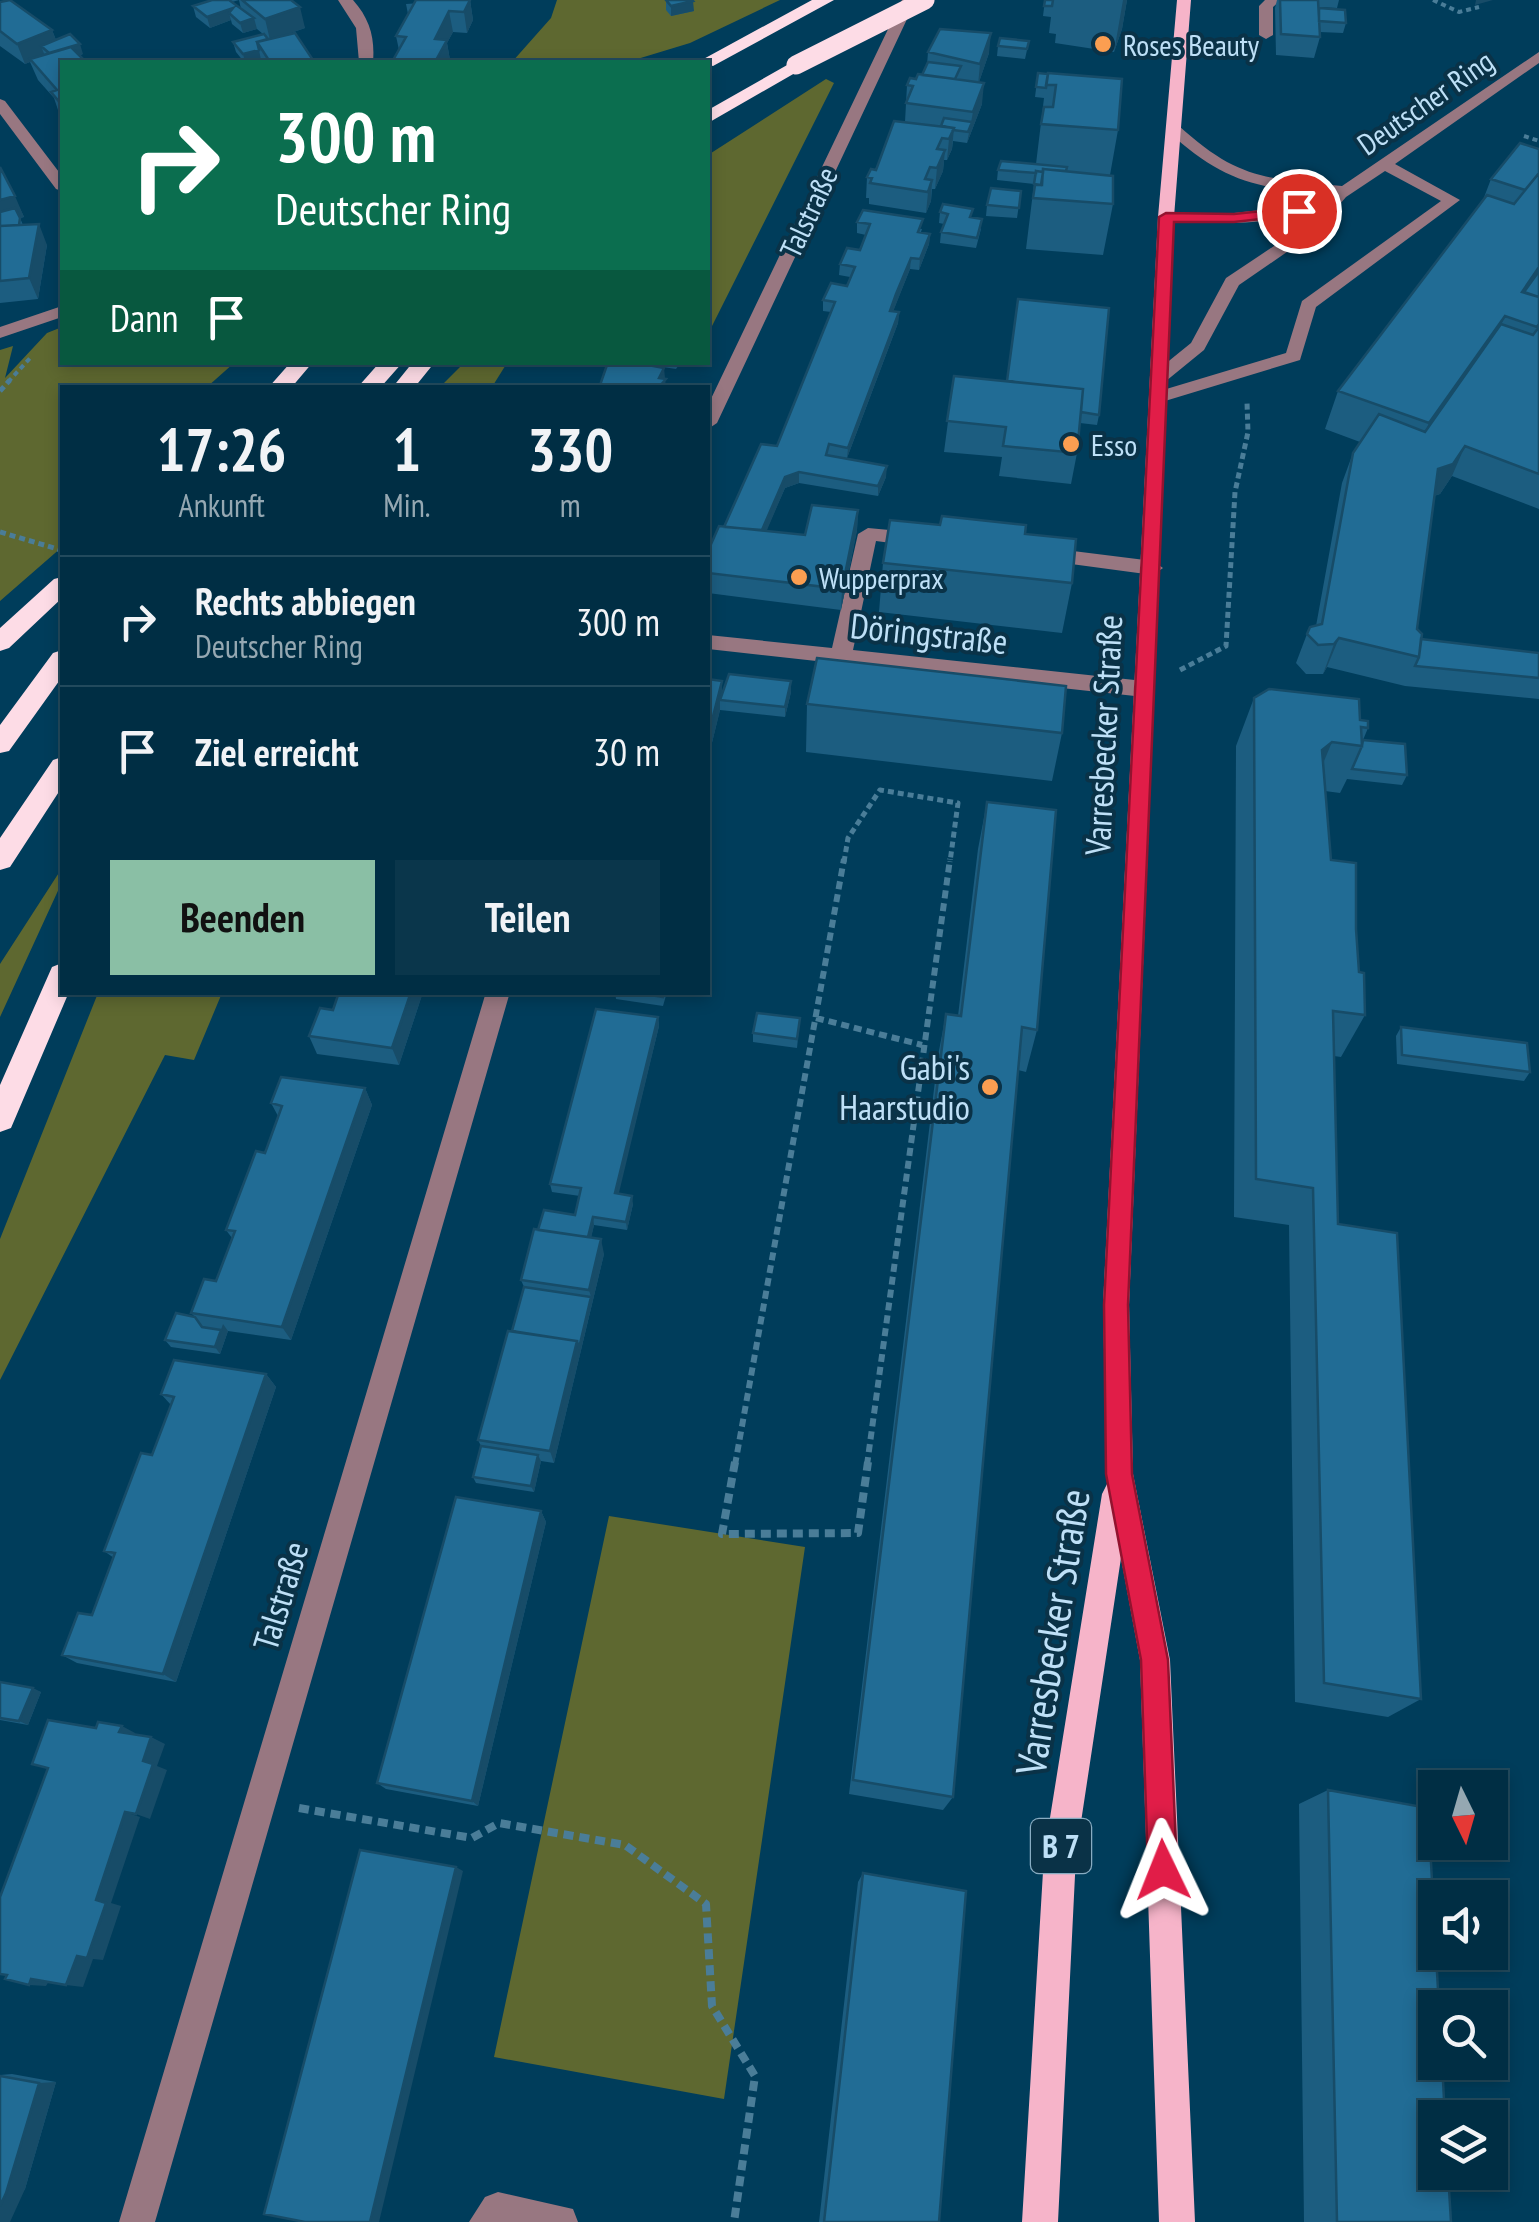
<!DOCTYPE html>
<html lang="de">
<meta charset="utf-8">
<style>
body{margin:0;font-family:"PT Sans Narrow",sans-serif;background:#0a364b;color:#f1f3f6;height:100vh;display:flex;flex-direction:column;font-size:38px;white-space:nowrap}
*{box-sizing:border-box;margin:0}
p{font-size:32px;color:#95a8b2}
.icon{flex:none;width:55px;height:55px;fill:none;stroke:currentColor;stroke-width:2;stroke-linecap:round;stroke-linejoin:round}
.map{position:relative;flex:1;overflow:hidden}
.sheet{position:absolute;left:60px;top:385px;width:650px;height:610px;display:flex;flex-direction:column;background:#002e44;border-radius:0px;box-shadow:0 5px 15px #0003,0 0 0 2px #224a5d}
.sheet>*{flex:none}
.top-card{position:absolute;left:60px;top:60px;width:650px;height:305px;border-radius:0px;box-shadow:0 5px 15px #0003,0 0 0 2px #224a5d;background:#0b6e4f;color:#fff;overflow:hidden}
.needle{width:65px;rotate:175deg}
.fabs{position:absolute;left:1418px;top:1770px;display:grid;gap:20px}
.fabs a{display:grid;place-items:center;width:90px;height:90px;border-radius:0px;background:#002e44;box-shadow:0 5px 15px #0003,0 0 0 2px #224a5d;font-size:50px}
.pin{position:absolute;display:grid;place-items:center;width:85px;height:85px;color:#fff;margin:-42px;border:5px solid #fff;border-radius:50%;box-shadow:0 2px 10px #0007}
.me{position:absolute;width:110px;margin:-55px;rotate:358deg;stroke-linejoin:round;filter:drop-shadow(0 0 8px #0008)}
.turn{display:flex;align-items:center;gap:35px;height:210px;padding:0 50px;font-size:45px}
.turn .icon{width:130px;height:130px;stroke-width:2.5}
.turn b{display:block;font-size:70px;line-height:85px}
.then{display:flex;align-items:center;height:95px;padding:0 50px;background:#0003;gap:20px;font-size:38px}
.eta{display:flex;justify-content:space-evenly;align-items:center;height:170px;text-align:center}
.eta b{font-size:60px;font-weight:800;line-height:70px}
.button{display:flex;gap:20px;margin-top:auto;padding:20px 50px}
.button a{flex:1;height:115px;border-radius:0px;background:#8abfa5;color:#111;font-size:40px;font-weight:800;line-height:115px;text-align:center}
.button a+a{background:#0a364b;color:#f1f3f6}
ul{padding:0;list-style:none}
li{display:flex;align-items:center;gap:30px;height:130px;padding:0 50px;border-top:2px solid #224a5d}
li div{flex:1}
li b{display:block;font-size:38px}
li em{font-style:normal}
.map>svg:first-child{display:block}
</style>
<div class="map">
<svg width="1539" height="2222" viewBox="0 0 1539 2222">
<rect width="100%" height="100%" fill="#003d5b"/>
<path fill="#5e6830" d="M557 0H780L690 43 634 60 512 62 551 18Z
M826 79 834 83 708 334V155Z
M62 327V362L234 363 207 387 62 388V547L0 601V350L13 346 5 378 47 333Z
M464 363V362L507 363 492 387H440Z
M62 868V882L0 1017V964Z
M98 993H222L194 1060 165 1055 0 1380V1239Z
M609 1516 805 1547 724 2099 494 2057Z"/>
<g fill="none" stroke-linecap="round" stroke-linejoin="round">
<path stroke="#4a7d98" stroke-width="4" stroke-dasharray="5 4" stroke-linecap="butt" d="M1433 0 1459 12 1479 7
M1524 136 1539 141
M8 382 32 356"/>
<path stroke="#4a7d98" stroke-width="5" stroke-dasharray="6 4" stroke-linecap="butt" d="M0 391 10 380
M0 532 61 550
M1180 670 1226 646 1235 492 1248 432 1247 402
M844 862 848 838 880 790 958 803 950 862"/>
<path stroke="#4a7d98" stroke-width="6" stroke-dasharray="8 5" stroke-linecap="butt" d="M816 1018 922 1045
M735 1465 844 859
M867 1465 950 859"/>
<path stroke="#4a7d98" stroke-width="8" stroke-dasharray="10 6" stroke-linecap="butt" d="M735 1462 722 1534 858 1533 868 1462
M299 1808 472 1838 499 1823 625 1845 706 1904 712 2006 755 2076 734 2222"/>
<path fill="#987781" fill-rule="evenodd" d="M338 0H353C370 19 375 38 373 62H359L356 28Z
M902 0H916L717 423 708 429V405Z
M1265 0H1281L1273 7V35L1266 39 1259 35V6Z
M1539 52V63L1395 164 1460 200 1316 307 1300 360 1165 401H1153V393L1286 353 1302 301 1441 201 1385 171 1346 197 1316 232 1239 285 1204 350 1166 381H1154V373L1191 343 1226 278 1304 226 1322 207C1274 227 1217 223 1166 222L1158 217 1160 214 1234 213 1296 206 1324 194C1255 188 1220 180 1168 131V125H1178C1238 180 1265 178 1342 186Z
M0 99 5 101 62 176V191L56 189 0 114Z
M62 306V317L0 338V327Z
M868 528 922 533 932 540 922 547 876 541 853 650 1144 681 1154 689 1144 697 708 649V635L832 648 858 534Z
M1041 547 1153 561 1163 568 1153 575 1034 559V549Z
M486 992H510L155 2222H119Z
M498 2192 573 2209 578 2222H469L485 2197Z"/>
<path fill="#f6b4c9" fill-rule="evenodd" d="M1177 0H1191L1174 217 1129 1305 1133 1474 1170 1660 1195 2222H1159L1140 1660 1121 1558 1076 1855 1058 2222H1022L1044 1855 1102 1494 1107 1484 1103 1305 1158 217Z"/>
<path fill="#fddce6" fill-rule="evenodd" d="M812 0H834L713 66 698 62Z
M796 60 802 61V69L708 123V110Z
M291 362H313L291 388H268Z
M380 362H403L380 388H357Z
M413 362H435L414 388H392Z
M62 577V598L9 648 0 651V628L54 579Z
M62 650V677L9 751 0 753V725L53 653Z
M62 757V787L10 867 0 870V838L53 760Z
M62 963V992H69L11 1128 0 1132V1085L52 967Z"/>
<path stroke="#fddce6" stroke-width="19" d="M796 65 925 0"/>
</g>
<path fill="#1c5d80" d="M208 0H239L232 2 241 9 239 0H291L305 28 276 38 313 60 314 62H262L261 60 244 62 236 52 233 42 263 34 257 29 243 33 232 24 231 20 210 28 196 17 193 6 209 1Z
M470 0 473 20 467 33 453 32 447 43 450 60 399 50 396 36 408 14 406 4Z
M666 0 694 11 671 16 666 10Z
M1045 0H1127L1122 29 1114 52 1055 43 1056 34 1049 33 1051 17 1043 16Z
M1277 0H1339L1337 8 1319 7 1346 23 1343 33 1320 32V37L1314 58 1276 55 1275 8Z
M0 2 52 30 56 40 83 54 62 62V117L59 113 54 98 38 80 30 62 25 64 0 46Z
M1029 41 1025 59 997 56 998 46Z
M928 52 989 53 979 82 982 104 967 143 953 141 952 149 947 160H944L943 171 935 189H932L931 201 926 213 869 204V198H866L867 177 876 170 905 122 907 85 922 75 927 65Z
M1038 73 1118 130 1110 175 1113 204 1103 255 1026 249 1034 184 997 180 998 170 1036 164 1044 98 1035 97Z
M1539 149V509L1452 476 1440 494 1434 496 1417 629 1421 639 1539 653V699L1405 686 1327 667 1323 674H1306L1296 663 1307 634 1316 626 1342 483 1353 453 1360 442 1325 429 1338 391 1483 200 1491 179Z
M0 167 24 217 20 218 23 225 47 245 38 299 0 303Z
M1021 191 1017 218 986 216 987 205Z
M940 212 972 217 981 229 976 248 940 243 941 232 944 224 939 223Z
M857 222 922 229 921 232 930 234 929 244 919 270 910 269 893 311 899 312 898 323 847 458 828 456 886 477 878 496 799 483 785 488 766 531 805 535 858 510 857 530 841 610 708 593V551L777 446 831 312 823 311V300L847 286 850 277 839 275 840 264 860 250 866 235 857 233Z
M608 362H681L676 369 656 366 664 368V379Z
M954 376 1099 415 1097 425 1080 423 1077 453 1071 484 999 476 1002 457 944 452Z
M1025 534 1072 583 1062 633 879 612 883 563Z
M708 669V679L722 681V693L791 681V692L785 717 720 710 708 759Z
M1254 698 1360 720 1368 728 1363 740 1407 775 1402 785 1347 779 1340 793 1325 791 1331 860 1356 929 1359 972 1365 1015 1341 1057 1334 1056 1338 1224 1421 1699 1388 1717 1295 1702 1289 1225 1234 1217 1236 746Z
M807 704 1062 733 1052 781 806 752Z
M987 802 1037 1030 1026 1072 1018 1070 953 1797 943 1810 849 1794 938 1056 946 1014 958 1016 978 849Z
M339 992H423L399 1065 317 1054 309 1036 333 1010Z
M615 992H667L663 1006 616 999Z
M658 1017 659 1026 618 1193 633 1204 627 1230 594 1225 591 1237 604 1254 554 1463 541 1461 534 1492 476 1483 473 1477 481 1446 478 1440 512 1331 524 1287 521 1280 538 1230 575 1215 580 1196 552 1192 550 1184Z
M800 1018 797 1048 753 1042V1033Z
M1401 1027 1530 1072 1524 1081 1397 1064 1396 1036Z
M365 1088 372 1105 291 1340 228 1331 220 1354 171 1347 165 1340 195 1317 191 1313 216 1281 232 1238 226 1230 265 1153 278 1116 271 1103Z
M266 1374 276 1387 176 1682 77 1663 62 1655 92 1615 114 1558 104 1551 152 1455 171 1405 161 1394Z
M541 1511 546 1522 478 1806 386 1789 377 1783Z
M0 1682 41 1692 28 1725 0 1720Z
M1328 1790 1451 2222H1304L1299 1804Z
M863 1873 939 2222H819L858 1882Z
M12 2074 56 2082 25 2189 0 2222V2075Z"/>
<path fill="#174c68" d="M470 0 473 20 467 33 464 12Z
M1123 0H1127L1122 29 1114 52Z
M1476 0H1493L1475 5Z
M693 1 694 11 671 16V6Z
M300 7 305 28 270 40 265 19Z
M233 8 229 13 231 20 210 28 207 17Z
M449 11 453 32 447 43 450 60 449 62H435V39Z
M254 18 257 29 243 33 240 23Z
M52 30 60 50 80 44 83 54 65 60 41 46 45 56 25 64 17 44Z
M991 33 989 53 978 85 980 64Z
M259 50 261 60 245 62 243 54Z
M984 83 982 104 967 143 973 112Z
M954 128 952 149 947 160 949 139Z
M945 150 943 171 935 189 937 168Z
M932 180 931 201 926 213 928 192Z
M15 196 24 217 0 223V200Z
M39 224 47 245 38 299 29 278Z
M930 234 929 244 919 270 920 259Z
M911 258 910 269 889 322 890 311Z
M899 312 898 323 847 458 848 448Z
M1505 316 1488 355 1413 462 1429 423Z
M664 368 666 388H658L659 378Z
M1465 446 1452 476 1440 494 1425 499 1438 469Z
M887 466 886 477 878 496V486Z
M799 472V483L785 488 758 551V541L785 477Z
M858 510 857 530 841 610 842 589Z
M1339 638 1327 667 1323 674 1334 644Z
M722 681V700H720V710L708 759V736Z
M791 681V692L785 717V707Z
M1332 742 1312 790 1322 750Z
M411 992H423L399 1065 392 1048Z
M658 1017 659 1026 617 1201 615 1193Z
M365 1088 372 1105 291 1340 282 1327Z
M632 1196 633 1204 627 1230 626 1222Z
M593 1217 594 1225 588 1252 586 1244Z
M601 1239 604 1254 554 1463 550 1451 577 1341 591 1297 589 1290Z
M223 1324 228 1331 220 1354 215 1347Z
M266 1374 276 1387 176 1682 163 1674Z
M538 1455 541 1461 534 1492 531 1486Z
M541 1511 546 1522 478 1806 472 1801Z
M33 1688 41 1692 28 1725 19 1721Z
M122 1726 135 1733 133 1739 119 1732Z
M151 1737 165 1744 157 1766 167 1770 150 1819 136 1814 143 1761Z
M125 1812 140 1817 111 1903 121 1906 103 1960 93 1959 83 1987 66 1985Z
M456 1867 463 1871 379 2222H370Z
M31 1979 49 1981 46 1986 29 1985Z
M56 2082 25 2189 10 2222H0V2206L39 2083Z"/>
<path fill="#216c95" stroke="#174c68" stroke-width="2.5" d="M10 0 52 30 17 44 0 31V2Z
M212 0H229L254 18 240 23 229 13 233 8 207 17 193 6Z
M242 0H291L300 7 265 19Z
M416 0H470L464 12 449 11 435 39 447 40 435 62H392L406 37 396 36Z
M666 0H692L693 1 671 6Z
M1045 0H1053L1052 6H1044Z
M1280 0H1318L1320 37 1281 34Z
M1319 8 1345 10 1346 23 1319 21Z
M940 29 991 33 980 64 928 52Z
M295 33 313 60 300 62H270L257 42Z
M70 34 80 44 49 53 41 46Z
M264 34 268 39 257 42 259 50 243 54 233 42Z
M1000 38 1029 41 1027 49 998 46Z
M71 47 86 62H62V105L51 92 57 90 30 59Z
M928 62 961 66 955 79 922 75Z
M1038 73 1048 74 1046 88 1036 87Z
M1048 73 1122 79 1118 130 1041 124 1044 107H1053L1056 85H1046Z
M918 74 984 83 973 112 906 103 913 86 907 85 910 78 916 79Z
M944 118 972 122 968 132 953 130 954 128 941 126Z
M894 121 954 128 949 139 942 138 937 149 945 150 937 168 930 167 925 179 932 180 928 192 870 183 872 178 867 177 871 169 876 170Z
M1520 143 1539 149V173L1525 190 1491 179Z
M1001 161 1067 167 1066 171 1043 169V172L1036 171V173L998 170Z
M0 167 15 196 0 200Z
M1043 169 1113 176V204L1033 198 1035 185H1042Z
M1036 171 1043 172 1041 185 1034 184Z
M1539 173V267L1522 292 1539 297V324L1537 327 1505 316 1429 423 1338 391 1487 195 1514 204Z
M991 188 1021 191 1019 208 987 205Z
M943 204 973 209 970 217 982 219 977 238 941 232 948 214 940 212Z
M15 208 20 218 19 225 0 226V212Z
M863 210 923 219 918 232 930 234 920 259 911 258 896 294 890 311 899 312 848 448 829 444 826 455 887 466 878 486 799 472 785 477 762 530 724 527 761 444 777 446 781 436 835 302 823 300 831 283 847 286 855 267 840 264 847 248 860 250 870 224 857 222Z
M39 224 29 278 0 281V226Z
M1539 271V297L1524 292Z
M1018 299 1109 308 1099 415 1081 412 1083 389 1007 381Z
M1501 324 1533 335 1539 327V474L1465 446 1453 464 1438 469 1417 629 1422 634 1419 657 1339 638 1334 644 1318 645 1307 634 1310 627 1322 624 1353 453 1379 414 1425 432Z
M608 362H632L664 368 659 378 666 379 658 388H599Z
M954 376 1083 389 1077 453 1003 446 1006 427 947 421Z
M812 505 858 510 842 589 708 573V551L719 526 805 535Z
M942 516 1026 525 1025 534 1076 539 1072 583 883 563 890 520 940 525Z
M1421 639 1539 653V678L1415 666 1419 657Z
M817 658 1066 686 1062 733 807 704Z
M729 674 791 681 785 707 720 700Z
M708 679 722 681 708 736Z
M1269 689 1359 699 1360 720 1368 721V728L1361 727 1362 746 1332 742 1322 750 1331 860 1356 863V929L1359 972 1364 973 1365 1015 1333 1011 1338 1224 1397 1233 1421 1699 1324 1683 1313 1188 1256 1179 1254 698Z
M1363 740 1405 744 1407 775 1352 769 1362 746Z
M987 802 1056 810 1037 1030 1022 1027 953 1797 853 1780 946 1014 961 1016Z
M339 992H411L392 1048 309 1036 320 1008 333 1010Z
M632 992H664L663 997Z
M596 1009 658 1017 615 1193 632 1196 626 1222 593 1217 588 1237 538 1230 544 1210 575 1215 581 1188 550 1184Z
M757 1013 800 1018 797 1039 753 1033Z
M1401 1027 1527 1043 1530 1072 1402 1055Z
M281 1077 365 1088 282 1327 191 1313 204 1279 216 1281 235 1231 226 1230 256 1151 265 1153 282 1106 271 1103Z
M534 1229 601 1239 589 1290 521 1280Z
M524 1287 591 1297 579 1348 577 1341 512 1331Z
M176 1313 195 1317 202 1327 221 1330 215 1347 165 1340Z
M508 1331 577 1341 550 1451 478 1440Z
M174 1360 266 1374 163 1674 62 1655 78 1613 92 1615 115 1553 104 1551 141 1453 152 1455 174 1397 161 1394Z
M481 1446 538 1455 531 1486 473 1477Z
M456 1497 541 1511 472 1801 377 1783Z
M0 1682 33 1688 19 1721 0 1718Z
M48 1720 96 1728 98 1722 122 1726 119 1732 151 1737 143 1761 153 1764 136 1814 125 1812 96 1900 106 1903 87 1958 77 1956 66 1985 31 1979 29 1985 5 1979 7 1975 0 1974V1897L48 1768 32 1764Z
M1328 1790 1428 1808 1439 2008H1435V2062H1442L1445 2118H1435V2172H1448L1451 2222H1337Z
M360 1850 456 1867 370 2222H305L264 2214Z
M863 1873 966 1891 939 2222H824Z
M0 2076 39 2083 6 2193 0 2206Z"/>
<path fill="#e11d48" stroke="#92132f" stroke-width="2.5" d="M1299 207 1307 211 1304 214 1234 222H1174L1128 1305 1132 1474 1168 1660 1177 1870 1173 1880 1163 1884 1152 1880 1148 1870 1141 1660 1106 1474 1104 1305 1159 217 1166 213 1234 214Z"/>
<g fill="#fb9e51" stroke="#0a3247" stroke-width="4">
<circle cx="1103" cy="44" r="10"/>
<circle cx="1071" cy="444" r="10"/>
<circle cx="799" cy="577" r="10"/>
<circle cx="990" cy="1087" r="10"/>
</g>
<g text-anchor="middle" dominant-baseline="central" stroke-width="8" stroke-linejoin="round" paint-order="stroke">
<g font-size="30" fill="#bee0f7" stroke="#0a3247" text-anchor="start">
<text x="1123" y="44">Roses Beauty</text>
<text x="1091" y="444">Esso</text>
<text x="819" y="577">Wupperprax</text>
</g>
<g font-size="30" fill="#bee0f7" stroke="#0a3247">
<text transform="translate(1425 102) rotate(-35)">Deutscher Ring</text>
<text transform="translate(808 212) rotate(-65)">Talstraße</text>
</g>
<rect fill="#0a3247" stroke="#88acc2" stroke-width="2.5" x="1031" y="1819" width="60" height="54" rx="8"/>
<g font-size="32" font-weight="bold" fill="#bee0f7">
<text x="1061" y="1846">B 7</text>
</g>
<g font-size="35" fill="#bee0f7" stroke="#0a3247">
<text transform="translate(929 633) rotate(6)">Döringstraße</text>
<text transform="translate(1103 735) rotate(-87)">Varresbecker Straße</text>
<text transform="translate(280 1596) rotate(-73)">Talstraße</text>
</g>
<g font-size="35" fill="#bee0f7" stroke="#0a3247" text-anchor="end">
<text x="970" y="1067">Gabi's<tspan x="970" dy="40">Haarstudio</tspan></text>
</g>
<g font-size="42" fill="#bee0f7" stroke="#0a3247">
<text transform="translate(1052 1632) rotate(-81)">Varresbecker Straße</text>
</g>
</g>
</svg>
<div class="fabs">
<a><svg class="needle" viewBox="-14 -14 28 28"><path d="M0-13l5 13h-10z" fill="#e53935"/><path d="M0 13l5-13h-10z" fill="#95a8b2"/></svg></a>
<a><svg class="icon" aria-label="sound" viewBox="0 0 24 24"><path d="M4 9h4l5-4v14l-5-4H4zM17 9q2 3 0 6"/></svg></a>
<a><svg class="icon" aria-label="search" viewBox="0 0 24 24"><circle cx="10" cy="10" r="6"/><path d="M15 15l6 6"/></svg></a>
<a><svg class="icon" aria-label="layers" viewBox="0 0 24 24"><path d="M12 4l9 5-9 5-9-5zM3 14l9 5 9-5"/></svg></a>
</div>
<div class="pin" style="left:1299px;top:211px;background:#d93025"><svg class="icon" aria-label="arrive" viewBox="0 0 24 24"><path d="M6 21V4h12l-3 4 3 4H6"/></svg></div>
<svg class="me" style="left:1163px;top:1870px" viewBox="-20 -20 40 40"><path d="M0-17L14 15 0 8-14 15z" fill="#e11d48" stroke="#fff" stroke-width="4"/></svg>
<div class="top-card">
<div class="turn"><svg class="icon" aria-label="right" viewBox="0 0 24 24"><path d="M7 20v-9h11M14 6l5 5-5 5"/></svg><div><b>300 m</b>Deutscher Ring</div></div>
<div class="then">Dann<svg class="icon" aria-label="arrive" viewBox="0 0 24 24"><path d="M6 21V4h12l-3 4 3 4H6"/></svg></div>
</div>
<section class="sheet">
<div class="eta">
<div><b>17:26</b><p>Ankunft</p></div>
<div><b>1</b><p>Min.</p></div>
<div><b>330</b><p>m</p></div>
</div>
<ul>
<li><svg class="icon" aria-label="right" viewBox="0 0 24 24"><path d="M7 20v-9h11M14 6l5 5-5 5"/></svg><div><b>Rechts abbiegen</b><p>Deutscher Ring</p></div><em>300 m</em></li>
<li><svg class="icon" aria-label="arrive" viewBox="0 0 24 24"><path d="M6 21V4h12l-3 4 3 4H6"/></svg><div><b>Ziel erreicht</b></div><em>30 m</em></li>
</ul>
<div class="button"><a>Beenden</a><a>Teilen</a></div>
</section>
</div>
